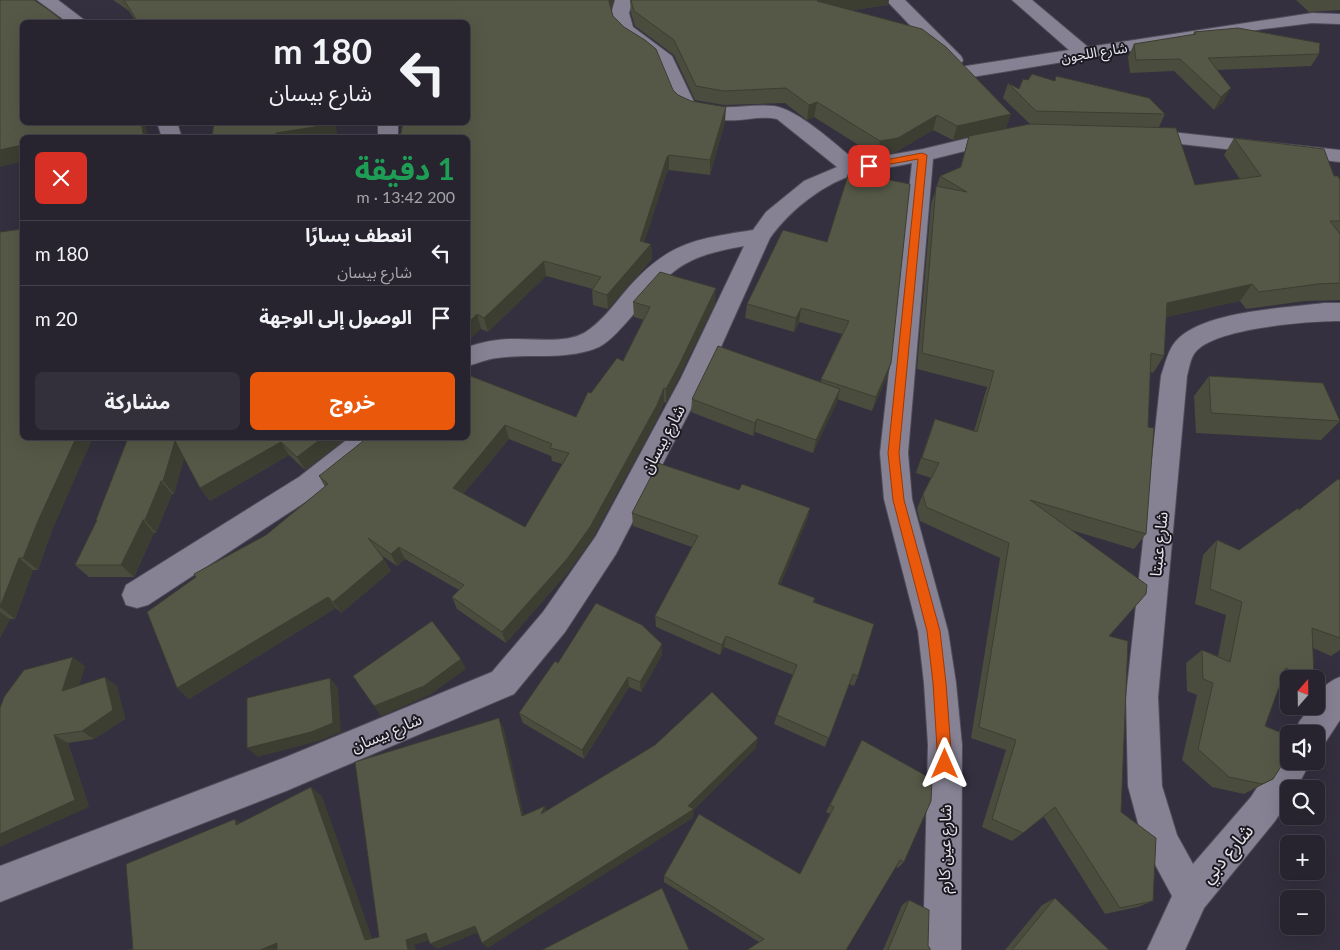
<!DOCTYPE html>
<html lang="ar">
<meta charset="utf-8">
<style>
body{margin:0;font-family:Lato,"Noto Sans Arabic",sans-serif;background:#33303b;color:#f1f3f6;direction:rtl;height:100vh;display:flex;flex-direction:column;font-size:19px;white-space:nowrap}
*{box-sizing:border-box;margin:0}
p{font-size:16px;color:#a4a4aa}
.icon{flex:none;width:28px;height:28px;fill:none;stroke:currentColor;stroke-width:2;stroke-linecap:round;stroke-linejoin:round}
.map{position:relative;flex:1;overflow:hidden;direction:ltr}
.sheet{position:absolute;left:20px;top:135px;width:450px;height:305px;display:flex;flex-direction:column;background:#27242f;border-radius:8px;box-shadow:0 5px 20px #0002,0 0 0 1px #43414b;direction:rtl}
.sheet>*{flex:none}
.hud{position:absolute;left:20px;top:20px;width:450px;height:105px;border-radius:8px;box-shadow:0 5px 20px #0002,0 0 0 1px #43414b;direction:rtl;background:#27242f;color:#f1f3f6;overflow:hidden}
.needle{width:32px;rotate:20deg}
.tools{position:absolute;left:1280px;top:670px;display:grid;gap:10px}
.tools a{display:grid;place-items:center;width:45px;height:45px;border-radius:8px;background:#27242f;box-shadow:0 5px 20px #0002,0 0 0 1px #43414b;font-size:25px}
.pin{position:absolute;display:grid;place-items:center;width:42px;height:42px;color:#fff;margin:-21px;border-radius:10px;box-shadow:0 2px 8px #0006}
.me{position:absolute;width:55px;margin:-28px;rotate:0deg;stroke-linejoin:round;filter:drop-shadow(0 0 4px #0008)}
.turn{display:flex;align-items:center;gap:18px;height:105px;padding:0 15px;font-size:22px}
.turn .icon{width:65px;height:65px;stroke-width:2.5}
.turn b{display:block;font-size:35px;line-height:42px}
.round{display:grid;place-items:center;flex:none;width:52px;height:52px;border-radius:8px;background:#33303b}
.overview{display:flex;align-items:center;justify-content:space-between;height:85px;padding:0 15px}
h1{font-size:30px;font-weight:700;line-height:38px;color:#1e9e55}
.primary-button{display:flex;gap:10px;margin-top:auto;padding:10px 15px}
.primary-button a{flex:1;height:58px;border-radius:8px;background:#ea580c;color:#fff;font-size:20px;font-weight:700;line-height:58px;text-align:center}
.primary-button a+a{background:#33303b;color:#f1f3f6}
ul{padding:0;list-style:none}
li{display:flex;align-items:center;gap:15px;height:65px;padding:0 15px;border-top:1px solid #43414b}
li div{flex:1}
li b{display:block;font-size:19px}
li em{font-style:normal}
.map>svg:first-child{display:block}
</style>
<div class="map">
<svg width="1340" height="950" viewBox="0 0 1340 950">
<rect width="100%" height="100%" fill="#34303f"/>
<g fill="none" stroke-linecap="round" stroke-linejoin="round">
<defs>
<path id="minor" d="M37 0H58L87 22H67Z
M615 0H633L629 13 633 27 672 56 694 102C720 113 747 103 774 106 799 110 835 144 856 161L923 149 1002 130 1009 132 1012 136 1009 140 933 159 908 453 912 499 948 631 956 683 962 745 961 950H923L928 745 924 683 918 631 884 499 880 453 912 163C894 167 876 169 859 173 824 183 791 209 770 238L707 378 616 554 565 632 514 694 286 791 0 902V866L286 757 492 672 543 612 596 536 681 378 744 246C681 257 672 269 632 316 623 326 611 341 599 347 566 361 532 353 497 358 487 359 478 363 468 366V347C482 342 497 339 512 339 534 338 564 344 584 333 601 323 616 302 629 287 669 242 696 239 753 230L766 212 804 181 837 167 777 119C764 116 751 119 739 120 721 121 702 119 685 112 666 105 669 78 658 63 646 47 618 44 612 23 610 15 613 7 615 0Z
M886 0H905L961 56 963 60 961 64 954 66 947 64Z
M1012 0H1032L1088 47 1312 13 1340 14V24L1312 23 1263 29 966 78 959 76 957 72 959 68 966 66 1069 50Z
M157 122H177L182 138H162Z
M378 122H398V138H378Z
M1143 129 1340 150V162L1136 139 1133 135 1136 131Z
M1324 303H1340V321C1310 321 1210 328 1194 354 1190 360 1189 369 1187 376L1158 697 1162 786 1177 835 1193 864 1251 797 1282 749 1289 746V761H1311L1296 789H1289V800L1275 821 1204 908 1185 950H1147L1172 896 1143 842 1128 786 1126 697 1161 376C1165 364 1168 350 1176 341 1202 311 1286 308 1324 303Z
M349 438H380L376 446 319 493 148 605 137 608 126 605 122 595 126 585 299 477Z
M1340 677V720L1323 746 1316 748V734H1295L1299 722 1311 706H1316C1316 692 1327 682 1340 677Z"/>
</defs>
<use href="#minor" stroke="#504d59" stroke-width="2"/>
<use href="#minor" fill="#868294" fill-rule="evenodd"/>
</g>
<path fill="#4a4c3d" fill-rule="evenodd" d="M113 0H614L611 10 613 16 673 90 678 95 725 122 710 175 669 170 667 172 644 242 651 244 652 259 608 309 593 305 592 290 593 289 546 276 488 332 481 329 403 122 468 22H136L129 11Z
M630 0H889L888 5 852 10 1006 129 1030 124 1003 98 1008 83 1019 89 1165 114 1159 127 1195 185 1240 179 1224 155 1234 138 1334 176 1340 180V300L1305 301 1246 309 1240 301 1166 317 1164 356 1153 373 1150 372 1148 427 1146 534 1134 549 1071 530 1109 636 1121 812 1153 901 1138 907 1105 914 1044 817 1012 841 982 827 1006 750 971 738 1000 558 920 521 917 509 923 494 931 478 916 473 929 435 935 419 974 431 987 387 917 369 931 204 940 176 960 168 969 137 953 140 933 130 894 153 876 156 814 117 807 120 785 103 724 105 695 100 674 55 635 26 631 13Z
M1296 0H1340V10L1309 12Z
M1194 32 1319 54 1311 66 1217 70 1224 101 1214 110 1174 71 1130 73 1128 57 1134 44 1193 35Z
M214 122 338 138H212Z
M783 230 891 363 887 377 872 411 837 399 813 453 755 432 753 436 691 412 692 399 821 382V379L842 334 799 322 794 332 745 318 747 304Z
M0 232 51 533 38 570H33L15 619H10L0 638Z
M633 302 715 303 679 377 666 403 664 402 657 419 592 539 569 571 506 643 457 609 452 597 459 590 405 559 397 566 381 555 391 571 341 613 336 608 189 699 177 688 266 535 325 487 319 476 468 375 576 417 591 393 623 361 644 320 634 317ZM509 439 551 456 552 461 562 464 525 527 463 494Z
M1209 376 1340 421 1321 440 1196 433 1194 396Z
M128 438H347L305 470 289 455 210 501 200 488 184 458 174 494H172L156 533H154L134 577H89L75 565 97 521 96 520Z
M1340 480V650L1331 656 1313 648 1314 679H1289V690L1279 685 1265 726 1273 779 1244 794 1212 787 1182 760 1197 695 1187 691 1186 663 1202 650 1218 656 1226 615 1195 604 1203 555 1217 540 1239 550 1299 510Z
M739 490 810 508 807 520 780 585 815 598 814 602 858 676 854 686 849 684 825 747 774 724 777 715 793 675 724 647 720 655 656 627 655 616 692 547 633 526 632 513Z
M662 655 641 692 629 687 584 759 523 723 519 713 558 663Z
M85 666 79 685 117 686 125 719 94 739 68 743 89 807 24 670Z
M862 740 904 862 898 868 896 867 759 942 664 882V876L800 874 830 814 826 812Z
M1055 898 1109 950H1005L1042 905Z
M909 900 930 950H883L902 905Z"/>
<path fill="#3c3e32" d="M609 0H614L609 17Z
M827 0H889L888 5 815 16 817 1Z
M1231 88 1224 101 1214 110 1221 97Z
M817 102 814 117 807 120 809 105Z
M726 107 725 122 710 175V160Z
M1011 114 1006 129 953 140 957 126Z
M937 115 933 130 894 153 876 156 880 141Z
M141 122H144L147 131 149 138H144Z
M333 122H335L338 138H277L276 135V133Z
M22 145V162L0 167V150Z
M669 155V170L667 172 640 256V241L667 157Z
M651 244 652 259 608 309 607 295Z
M544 261 546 276 488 332 484 318Z
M1252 284 1240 301 1157 319 1167 303Z
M716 288 715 303 679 377 666 403V389Z
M801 308 799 322 794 332 796 318Z
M477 314 481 329 468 341V323Z
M891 363 887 377 872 411 876 397Z
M664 388V402L657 419 592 539 569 571 506 643 502 632Z
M840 389 837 403 813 453 816 440Z
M757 419 755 432 753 436 755 423Z
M505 425 509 439 457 501 453 488Z
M76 438H93L51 533 38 570 23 558 38 521Z
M322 438H347L305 470 297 457Z
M175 441 185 455 174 494 163 481Z
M281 442 289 455 210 501 200 488Z
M161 481 172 494 156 533 145 520Z
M810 508 807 520 776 596 778 584Z
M143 520 154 533 134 577 121 565Z
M399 547 405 559 397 566 391 554Z
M19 558 33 570 15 619 0 607Z
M384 559 391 571 341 613 333 602Z
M328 597 336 608 189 699 177 688Z
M0 612 10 619 0 638Z
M726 636 724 647 720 655 722 645Z
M662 644V655L641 692 640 682Z
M73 657 85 666 75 699 62 691Z
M461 659 466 669 430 695 381 716 374 706Z
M105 677 117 686 125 719 94 739 82 731Z
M628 677 629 687 584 759 582 750Z
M330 678 338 688 341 732 319 741 258 757 247 748Z
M499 718 504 729 526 825 522 816Z
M54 735 68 743 89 807 0 847V834Z
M758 738 756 748 694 810 693 818 488 948 482 943 688 806Z
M1273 779 1254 789 1244 794 1262 784Z
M311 787 322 796 375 946 365 940Z
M545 806 549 816 541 814Z
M235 819 248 828 236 825Z
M475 926 481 931 438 949 430 944Z
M426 933 434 939 414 945 416 950H408L406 940Z
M277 943 286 950H260Z"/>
<path fill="#565847" stroke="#3c3e32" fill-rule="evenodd" d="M0 0H34L49 10 64 22H22V122H141L144 138H66L65 136 58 138H22V145L0 150Z
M124 0H609V2L613 16 624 27 645 40 656 49 673 90 678 95 691 101 726 107 710 160 669 155 667 157 640 241 651 244 607 295 592 290 601 277 544 261 484 318 477 314 468 323V138H400L403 122H468V22H138Z
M631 0H827L817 1 922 29 946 47 1011 114 957 126 937 115 898 138 880 141 817 102 809 105 786 88 724 91 696 86 674 40 634 11Z
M1238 28 1320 43 1319 54 1208 58 1231 88 1221 97 1180 59 1136 60 1134 44 1196 34 1194 32Z
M1032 74 1055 81 1056 76 1149 98 1165 114 1036 111 1008 83 1019 89 1023 79 1028 80Z
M214 122H333V124L276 133V135L248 138H212Z
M1030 124 1176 128 1195 185 1261 176 1234 138 1324 149 1334 176H1338L1340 180V221H1330L1340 234V283L1318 284 1259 292 1252 284 1167 303 1164 356 1151 353 1148 427 1154 428 1146 534 1030 500 1147 585 1146 594 1109 636 1128 641 1121 812 1156 838 1153 901 1120 908 1055 807 1023 833 992 819 1016 740 979 727 1009 543 926 507 923 494 939 463 922 458 935 419 977 432 994 371 922 353 936 186 967 192 940 176 961 167 969 136Z
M849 172 910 184 891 363 876 397 821 379 849 321 801 308 796 318 747 304 783 230 827 242Z
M22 229V438H76L38 521 23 558H19L0 607V232Z
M660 272 716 288 680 363 666 389 664 388 657 405 590 527 567 559 502 632 452 597 464 585 399 547 391 554 368 538 384 559 333 602 328 597 177 688 147 612 196 577 194 574 266 535 328 484 319 476 367 438H468V375L576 417 588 392 591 393 617 358 623 361 650 307 633 302ZM505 425 552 444 550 448 569 453 525 527 453 488Z
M718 346 840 389 816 440 757 419 755 423 692 399Z
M1209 376 1323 383 1340 421 1211 413Z
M128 438H322L297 457 281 442 200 488 175 441 163 481H161L145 520H143L121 565H75L97 520H96Z
M658 463 739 490 742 484 810 508 778 584 815 598 813 602 874 624 858 676 853 674 829 738 777 715 797 665 726 636 722 645 655 616 698 536 632 513Z
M1338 479 1340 480V638L1312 628 1314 679H1311L1286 668 1265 726 1289 736V754L1273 779 1262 784 1229 777 1198 749 1213 683 1203 679 1202 650 1230 662 1242 602 1210 589 1217 540 1239 550 1298 508 1299 510Z
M596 603 642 625 662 644 640 682 628 677 582 750 519 713 555 661 558 663Z
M432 621 461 659 424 686 374 706 353 676Z
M73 657 62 691 105 677 113 710 82 731 54 735 75 800 0 834V708L4 697 24 670Z
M330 678 333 723 311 732 247 748V698Z
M712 692 758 738 688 806 694 809 482 943 475 926 430 944 426 933 406 940 408 950H277V943L260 950H127L133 949 126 864 235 819 236 825 311 787 365 940 379 937 355 762 499 718 522 816 545 806 541 814 655 745Z
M862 740 932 779 931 801 904 862 900 860 846 950H747L764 939 664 876 699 814 800 874 834 807 830 805Z
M662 888 689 950H542Z
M1055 898 1109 950H1012Z
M909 900 929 910 928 946 930 948V950H888Z"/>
<path fill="#ea580c" stroke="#983908" d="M922 153 927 155 899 453 904 500 940 631 946 683 952 764 950 769 945 771 940 769 938 764 933 683 927 631 893 500 888 453 918 159 869 168 865 166 869 163Z"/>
<g text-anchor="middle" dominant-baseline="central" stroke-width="4" stroke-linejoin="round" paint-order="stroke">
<g font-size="14" fill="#e6e3ed" stroke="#1b1920">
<text transform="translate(1094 52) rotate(-9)">شارع اللجون</text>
</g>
<g font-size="16" fill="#e6e3ed" stroke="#1b1920">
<text transform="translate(662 439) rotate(-62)">شارع بيسان</text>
<text transform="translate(1158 544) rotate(-84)">شارع عنبتا</text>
<text transform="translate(386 732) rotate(-23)">شارع بيسان</text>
<text transform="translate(944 849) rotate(-89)">شارع عين كارم</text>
</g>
<g font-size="19" fill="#e6e3ed" stroke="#1b1920">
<text transform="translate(1226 853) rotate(-50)">شارع دبي</text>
</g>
</g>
</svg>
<div class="tools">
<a><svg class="needle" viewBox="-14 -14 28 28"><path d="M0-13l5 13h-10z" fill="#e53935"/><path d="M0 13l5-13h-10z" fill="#a4a4aa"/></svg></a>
<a><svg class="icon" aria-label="sound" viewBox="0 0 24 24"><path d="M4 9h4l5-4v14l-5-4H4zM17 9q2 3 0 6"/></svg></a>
<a><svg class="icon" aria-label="search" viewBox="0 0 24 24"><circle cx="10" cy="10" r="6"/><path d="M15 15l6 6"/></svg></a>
<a>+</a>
<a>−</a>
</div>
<div class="pin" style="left:869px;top:166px;background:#d93025"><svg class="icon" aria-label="arrive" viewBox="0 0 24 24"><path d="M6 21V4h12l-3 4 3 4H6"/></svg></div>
<svg class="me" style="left:945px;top:764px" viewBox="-20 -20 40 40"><path d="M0-17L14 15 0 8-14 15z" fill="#ea580c" stroke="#fff" stroke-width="4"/></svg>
<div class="hud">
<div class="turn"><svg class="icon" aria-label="left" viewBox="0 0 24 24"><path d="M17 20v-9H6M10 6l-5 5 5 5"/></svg><div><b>180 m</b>شارع بيسان</div></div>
</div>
<section class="sheet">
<div class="overview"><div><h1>1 دقيقة</h1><p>200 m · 13:42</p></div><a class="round" style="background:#d93025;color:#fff"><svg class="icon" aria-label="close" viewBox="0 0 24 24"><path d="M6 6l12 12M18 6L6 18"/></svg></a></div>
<ul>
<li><svg class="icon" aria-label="left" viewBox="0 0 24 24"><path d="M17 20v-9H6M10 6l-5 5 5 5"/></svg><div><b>انعطف يسارًا</b><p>شارع بيسان</p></div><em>180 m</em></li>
<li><svg class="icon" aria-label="arrive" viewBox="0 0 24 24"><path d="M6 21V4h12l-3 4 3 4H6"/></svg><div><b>الوصول إلى الوجهة</b></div><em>20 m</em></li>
</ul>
<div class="primary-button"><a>خروج</a><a>مشاركة</a></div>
</section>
</div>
